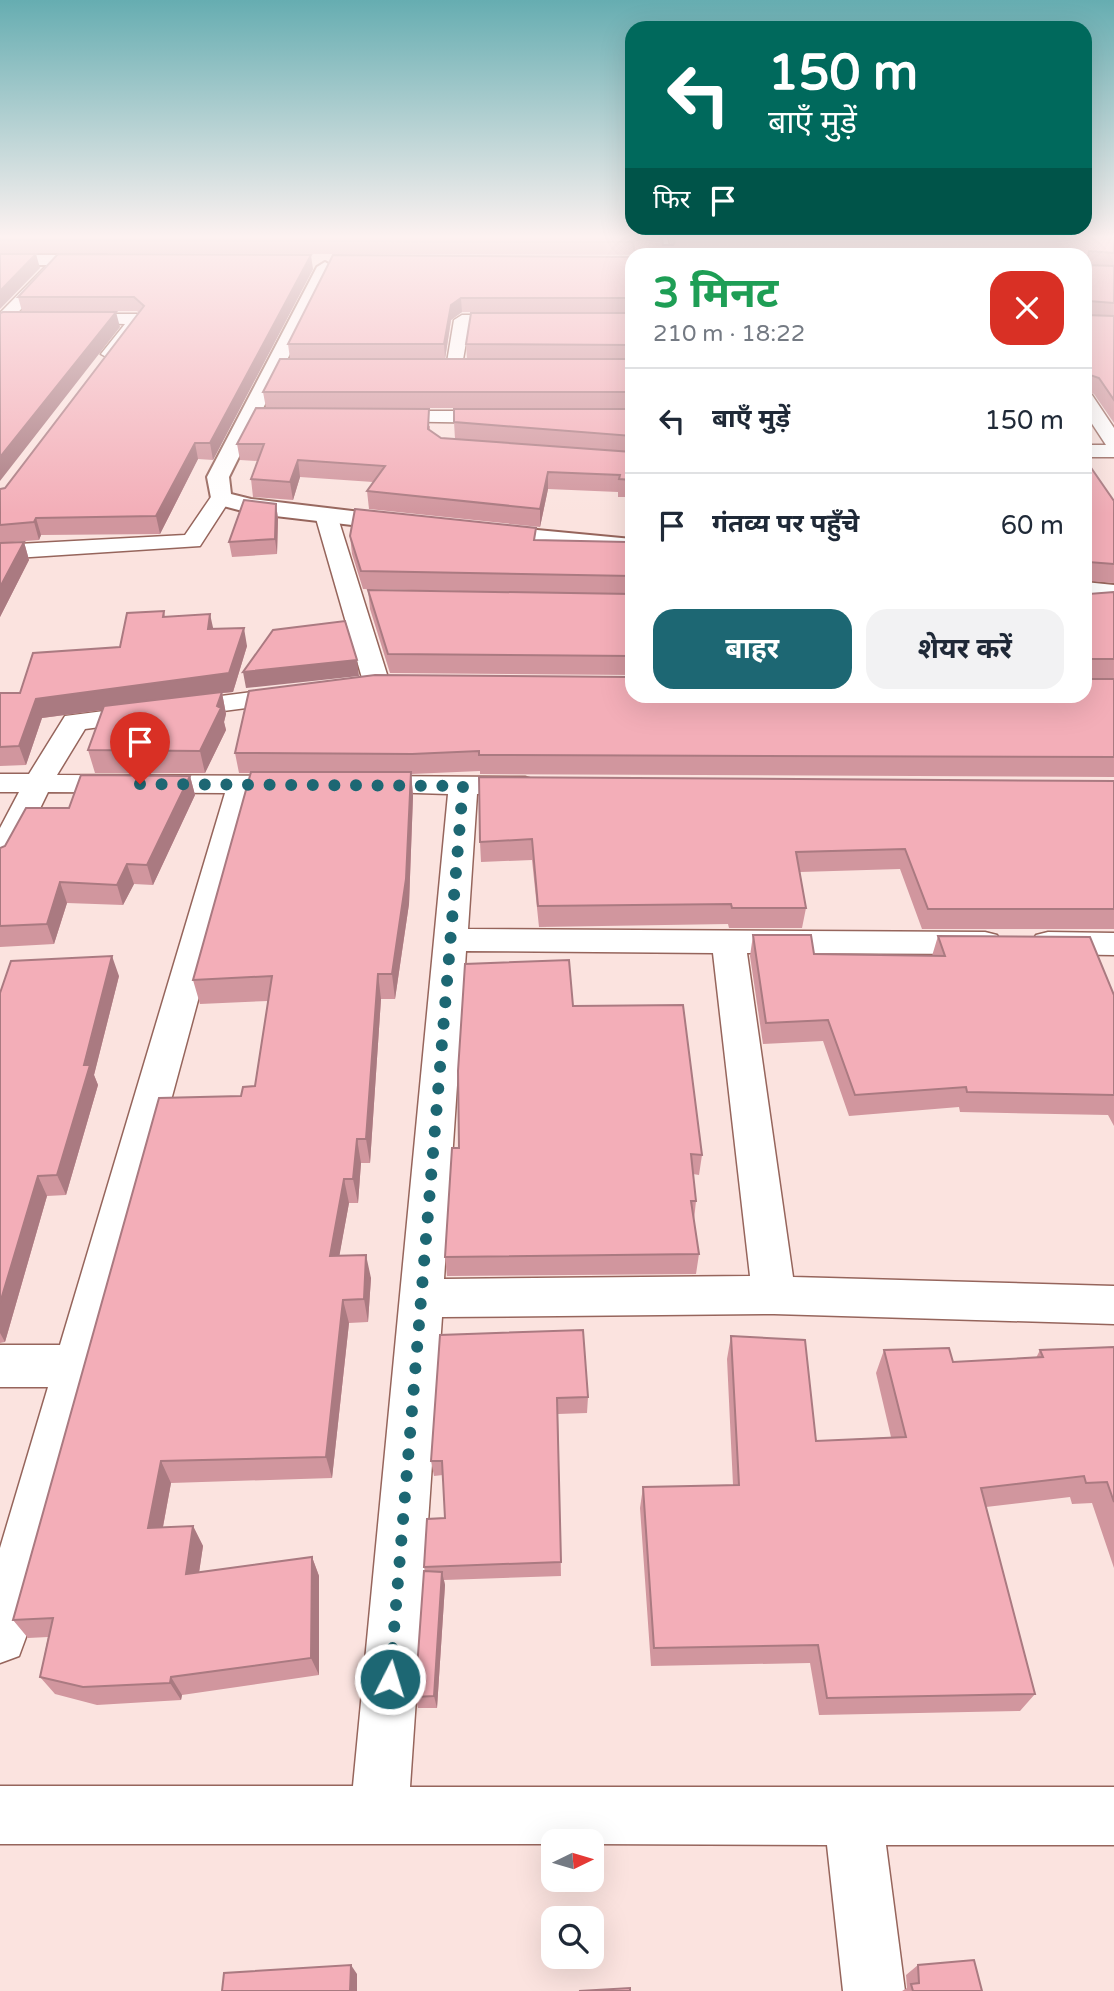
<!DOCTYPE html>
<html lang="hi">
<meta charset="utf-8">
<style>
body{margin:0;font-family:"Varela Round","Noto Sans Devanagari",sans-serif;background:#f2f2f3;color:#1f2937;height:100vh;display:flex;flex-direction:column;font-size:26px;white-space:nowrap}
*{box-sizing:border-box;margin:0}
p{font-size:23px;color:#747a83}
.icon{flex:none;width:38px;height:38px;fill:none;stroke:currentColor;stroke-width:2;stroke-linecap:round;stroke-linejoin:round}
.map{position:relative;flex:1;overflow:hidden}
.details{position:absolute;left:625px;top:248px;width:467px;height:455px;display:flex;flex-direction:column;background:#fff;border-radius:21px;box-shadow:0 7px 28px #0002}
.details>*{flex:none}
.guide{position:absolute;left:625px;top:21px;width:467px;height:214px;border-radius:21px;box-shadow:0 7px 28px #0002;background:#00695c;color:#fff;overflow:hidden}
.needle{width:46px;rotate:85deg}
.fabs{position:absolute;left:541px;top:1829px;display:grid;gap:14px}
.fabs a{display:grid;place-items:center;width:63px;height:63px;border-radius:14px;background:#fff;box-shadow:0 7px 28px #0002;font-size:35px}
.pin{position:absolute;display:grid;place-items:center;width:60px;height:60px;color:#fff;margin:-72px -30px;border-radius:50% 50% 50% 0;rotate:-45deg;box-shadow:0 0 7px #0007}
.pin .icon{rotate:45deg}
.me{position:absolute;width:77px;margin:-38px;rotate:5deg;stroke-linejoin:round;filter:drop-shadow(0 0 5px #0008)}
.turn{display:flex;align-items:center;gap:24px;height:147px;padding:0 28px;font-size:32px}
.turn .icon{width:91px;height:91px;stroke-width:2.5}
.turn b{display:block;font-size:49px;line-height:60px}
.then{display:flex;align-items:center;height:66px;padding:0 28px;background:#0003;gap:14px;font-size:26px}
.round{display:grid;place-items:center;flex:none;width:74px;height:74px;border-radius:21px;background:#f2f2f3}
.headline{display:flex;align-items:center;justify-content:space-between;height:119px;padding:0 28px}
h1{font-size:42px;font-weight:700;line-height:52px;color:#1e9e55}
.button{display:flex;gap:14px;margin-top:auto;padding:14px 28px}
.button a{flex:1;height:80px;border-radius:21px;background:#1d6773;color:#fff;font-size:28px;font-weight:700;line-height:80px;text-align:center}
.button a+a{background:#f2f2f3;color:#1f2937}
ul{padding:0;list-style:none}
li{display:flex;align-items:center;gap:21px;height:105px;padding:0 28px;border-top:2px solid #e0e1e3}
li div{flex:1}
li b{display:block;font-size:26px}
li em{font-style:normal}
.map>svg:first-child{display:block}
</style>
<div class="map">
<svg width="1114" height="1991" viewBox="0 0 1114 1991">
<rect width="100%" height="100%" fill="#fbe3df"/>
<g fill="none" stroke-linecap="round" stroke-linejoin="round">
<defs>
<path id="service" d="M660 235H666L672 256H664Z"/>
<path id="minor" d="M52 264 57 265V271L6 325 0 327V313L47 265Z
M72 314H137L145 319 116 358 110 359 101 354 125 324 66 322 64 319Z
M462 315H516L524 320 516 325H469L461 371H411L408 367 417 362H447L454 320Z
M1085 393 1092 395 1114 428V457H1085V445H1106L1085 413Z
M383 411H502L511 417 502 423 376 421 374 417Z
M220 492 231 498 200 546 0 559V545L185 535 213 494Z
M326 508 337 515 390 684 386 690 85 729 57 775 294 776 304 779 309 785 304 791 254 793 26 1637 19 1656 0 1663V1548L48 1387H0V1345H60L225 793 48 792 16 858 11 865 0 868V828L19 792H0V774H29L65 716 362 678 315 515Z
M364 776 525 777 535 780 540 786 535 792 477 794 468 929 985 932 997 935 1002 943 997 951 985 954 747 953 793 1277 1114 1286V1324L774 1314 442 1317 410 1787H1114V1845H886L905 1991H843L827 1845 592 1844V1841H553V1844H0V1786H353L448 794 354 791 349 785 354 779ZM466 951 713 953 750 1276 444 1279Z
M1048 932 1114 933V955L1048 954 1036 951 1031 943 1036 935Z"/>
<path id="tertiary" d="M0 255H106L114 260 106 265H0Z
M325 262 333 267 229 477 231 494 251 499 403 517 412 519 415 524 412 529 403 531 250 513 212 503 207 477 317 267Z
M484 525 632 539V553L475 537 472 532 475 527Z
M1085 582 1114 585V601L1085 598Z"/>
</defs>
<use href="#service" stroke="#96655c" stroke-width="3"/>
<use href="#minor" stroke="#96655c" stroke-width="3"/>
<use href="#tertiary" stroke="#96655c" stroke-width="4"/>
<use href="#service" fill="#fff" fill-rule="evenodd"/>
<use href="#minor" fill="#fff" fill-rule="evenodd"/>
<use href="#tertiary" fill="#fff" fill-rule="evenodd"/>
</g>
<path fill="#d1969e" d="M0 235H661L663 245H671L668 235H1114V423L1094 394 1085 390V256L0 253Z
M333 255 632 257V312H462L451 320 445 359H467L466 344 632 313V408H332L430 426V431L441 438 455 439 454 422 632 409V497H618V492L548 489 540 527 369 509 367 491 373 482 300 477 293 500 253 497 251 479 258 461 240 460 237 444 266 408 263 392 290 359 288 344Z
M313 269 213 460 198 459 160 534 41 535 39 540 12 542H24L29 560 0 617V489L5 488 139 313 137 311H22L18 297Z
M1085 459 1114 501V583L1089 581V594L1114 592V777L480 774V771L411 774 413 796 409 904 395 999H381L370 1163H361L358 1203H349L339 1256 371 1278 368 1322 349 1323 332 1478 171 1483 163 1527 193 1526 203 1546 199 1572 312 1557 319 1576V1675L182 1695 181 1700 97 1705 55 1694 40 1677 48 1637 28 1638 13 1620 241 1096 255 1086 268 1001 200 1004 193 980 251 773H239L235 753 1085 696Z
M276 504 278 519 277 554 232 557 229 542Z
M632 514V675L390 673 370 609 368 590 607 594 363 589 352 554 350 536 627 542 631 536Z
M164 611 165 617 213 629 247 646 233 692 222 693 226 714 224 722 226 730 205 773H95L88 750 103 710 42 718 26 765 0 766V693H20L120 647Z
M190 776 195 795 153 885 134 884 123 905 67 903 54 944 0 947V848L5 846 69 808Z
M1114 781V929H922L900 869 800 872 806 908 802 928H729L728 924 539 927 532 860 481 862 480 842Z
M753 935 814 954 932 956 938 936 1114 995V1126L1108 1115 960 1112 959 1107 849 1116 823 1041 763 1044 750 956Z
M119 976 94 1075 98 1085 66 1195 47 1196 5 1342 0 1343V993Z
M573 1006 702 1155 699 1175 693 1174 696 1201 694 1220 699 1254 696 1274 447 1276 445 1257 459 1148Z
M440 1335 588 1397 587 1413 558 1414 561 1576 444 1580 445 1585 437 1708H418L415 1697 425 1571 424 1567 445 1518 443 1475 434 1476 431 1461Z
M731 1336 816 1441 891 1437 876 1373 884 1350 953 1362 1036 1358 1040 1350 1114 1347V1568L1092 1503 1072 1504 1070 1497 986 1507 1035 1694 1020 1711 819 1715 810 1663 651 1666 640 1508 643 1487 733 1485 727 1359Z
M918 1965 982 1991H902L907 1988 906 1975Z"/>
<path fill="#aa7a81" d="M36 254 40 268 0 309V291Z
M311 255 313 269 213 460 210 443Z
M461 298 462 312 451 320 445 359 444 344 451 305Z
M116 312 120 327 0 481V457Z
M195 443 198 459 160 534 156 516Z
M298 460 300 477 293 500 290 482Z
M548 472V489L540 527V509Z
M276 504 278 519 277 554 275 539Z
M36 518 41 535 39 540 34 522Z
M24 542 29 560 0 617V587Z
M210 614 214 632 208 629Z
M244 628 247 646 233 692 222 693 226 714 224 722 226 730 205 773 200 751 221 694 42 718 26 765 19 746 36 699Z
M357 660 359 676 246 688 243 672Z
M411 772 413 796 409 904 395 999 392 974Z
M190 776 195 795 153 885 147 865Z
M127 864 134 884 123 905 117 885Z
M60 882 67 903 54 944 47 924Z
M112 956 119 976 94 1075 98 1085 66 1195 57 1175Z
M378 974 381 999 370 1163 366 1139Z
M357 1139 361 1163 358 1203 353 1179Z
M38 1176 47 1196 5 1342 0 1333V1303Z
M344 1179 349 1203 335 1280 330 1256Z
M366 1255 371 1278 368 1322 364 1299Z
M343 1300 349 1323 332 1478 326 1457Z
M161 1461 171 1483 159 1548 148 1528Z
M193 1526 203 1546 196 1593 186 1574Z
M312 1557 319 1576V1675L311 1658Z
M442 1572 445 1585 437 1708 434 1696Z
M171 1677 182 1695 181 1700 170 1683Z
M351 1965 357 1974V1991H350Z"/>
<path fill="#f3aeb8" stroke="#aa7a81" stroke-width="2" d="M0 235H661L663 245H673L675 242 673 235H1114V253L1089 251 1087 265 1114 266V303L1089 301 1087 315 1114 316V400L1099 378 1090 375 1085 370V256H634L635 254 633 242 0 240Z
M0 254H36L0 291Z
M58 254 311 255 210 443H195L156 516 36 518 34 522 0 525V489L5 488 144 306 134 297H18Z
M333 255 632 257V298H461L451 305 444 344H288Z
M3 312H116L0 457V313Z
M471 313H632V345L466 344Z
M280 359H632V392H263Z
M256 408 429 409 428 429 441 438 632 452V480L619 479 620 475 548 472 540 509 367 491 385 466 298 460 290 482 251 479 264 444H237Z
M454 409H632V436L454 422Z
M1085 459 1114 501V564L1089 562V594L1114 592V659H1090V679H1114V757L479 755V751L412 754 235 753 249 691 375 675 632 677V696H1085Z
M244 500 276 504 275 539 229 542Z
M355 509 536 528 534 540 627 542 628 537 632 536V576L361 571 350 536Z
M24 542 0 587V543Z
M368 590 632 594V656L388 654Z
M164 611 163 617 210 614 208 629 244 628 229 673 36 699 19 746 0 747V693H20L33 653 120 647 127 613Z
M345 621 357 660 243 672 273 630Z
M222 692 217 706 221 708 200 751 88 750 104 706Z
M251 772H411L406 879 392 974H378L366 1139H357L353 1179H344L330 1256 366 1255 364 1299 343 1300 326 1457 161 1461 148 1528 193 1526 186 1574 312 1557 311 1658 171 1677 170 1683 83 1687 40 1677 53 1618 13 1620 159 1098 241 1096 243 1087 255 1086 272 976 193 980Z
M81 775 190 776 147 865 127 864 117 885 60 882 47 924 0 926V848L5 846 26 808H69Z
M479 777 1114 781V909H928L905 849 796 852 806 908H732L731 904 538 906 532 839 480 842Z
M753 935H811L814 954 945 956 938 936 1090 937 1114 995V1095L967 1092 966 1087 855 1095 828 1020 766 1023Z
M112 956 84 1065H90L57 1175 38 1176 0 1303V993L11 961Z
M569 960 573 1006 683 1005 702 1155 691 1154 696 1201H691L699 1254 445 1257 452 1148H459L458 1071 465 964Z
M583 1330 588 1397 557 1398 561 1562 424 1567 427 1519 445 1518 442 1461H431L440 1335Z
M731 1336 805 1340 816 1441 906 1437 884 1350 949 1348 953 1362 1043 1357 1040 1350 1114 1347V1502L1107 1482 1086 1483 1084 1476 981 1488 1035 1694 827 1698 818 1645 654 1648 643 1487 739 1485Z
M424 1571 442 1572 434 1696 415 1697Z
M974 1960 982 1991H913L911 1984 919 1983 918 1965Z
M351 1965 350 1991H222L224 1973Z
M630 1988V1991H579Z"/>
<linearGradient id="sky" x2="0" y2="1"><stop stop-color="#66adb1"/><stop offset="0.46" stop-color="#fdf2f1"/><stop offset="1" stop-color="#fdf2f1" stop-opacity="0"/></linearGradient>
<rect width="1114" height="514" fill="url(#sky)"/>
<g fill="none" stroke-linecap="round" stroke-linejoin="round">
<path stroke="#1d6773" stroke-width="12" stroke-dasharray="0 21.6" d="M140 784 463 786 390 1679"/>
</g>
</svg>
<div class="fabs">
<a><svg class="needle" viewBox="-14 -14 28 28"><path d="M0-13l5 13h-10z" fill="#e53935"/><path d="M0 13l5-13h-10z" fill="#747a83"/></svg></a>
<a><svg class="icon" aria-label="search" viewBox="0 0 24 24"><circle cx="10" cy="10" r="6"/><path d="M15 15l6 6"/></svg></a>
</div>
<div class="pin" style="left:140px;top:784px;background:#d93025"><svg class="icon" aria-label="arrive" viewBox="0 0 24 24"><path d="M6 21V4h12l-3 4 3 4H6"/></svg></div>
<svg class="me" style="left:390px;top:1679px" viewBox="-20 -20 40 40"><circle r="17" fill="#1d6773" stroke="#fff" stroke-width="3"/><path d="M0-11L8 9 0 5-8 9z" fill="#fff"/></svg>
<div class="guide">
<div class="turn"><svg class="icon" aria-label="left" viewBox="0 0 24 24"><path d="M17 20v-9H6M10 6l-5 5 5 5"/></svg><div><b>150 m</b>बाएँ मुड़ें</div></div>
<div class="then">फिर<svg class="icon" aria-label="arrive" viewBox="0 0 24 24"><path d="M6 21V4h12l-3 4 3 4H6"/></svg></div>
</div>
<section class="details">
<div class="headline"><div><h1>3 मिनट</h1><p>210 m · 18:22</p></div><a class="round" style="background:#d93025;color:#fff"><svg class="icon" aria-label="close" viewBox="0 0 24 24"><path d="M6 6l12 12M18 6L6 18"/></svg></a></div>
<ul>
<li><svg class="icon" aria-label="left" viewBox="0 0 24 24"><path d="M17 20v-9H6M10 6l-5 5 5 5"/></svg><div><b>बाएँ मुड़ें</b></div><em>150 m</em></li>
<li><svg class="icon" aria-label="arrive" viewBox="0 0 24 24"><path d="M6 21V4h12l-3 4 3 4H6"/></svg><div><b>गंतव्य पर पहुँचे</b></div><em>60 m</em></li>
</ul>
<div class="button"><a>बाहर</a><a>शेयर करें</a></div>
</section>
</div>
